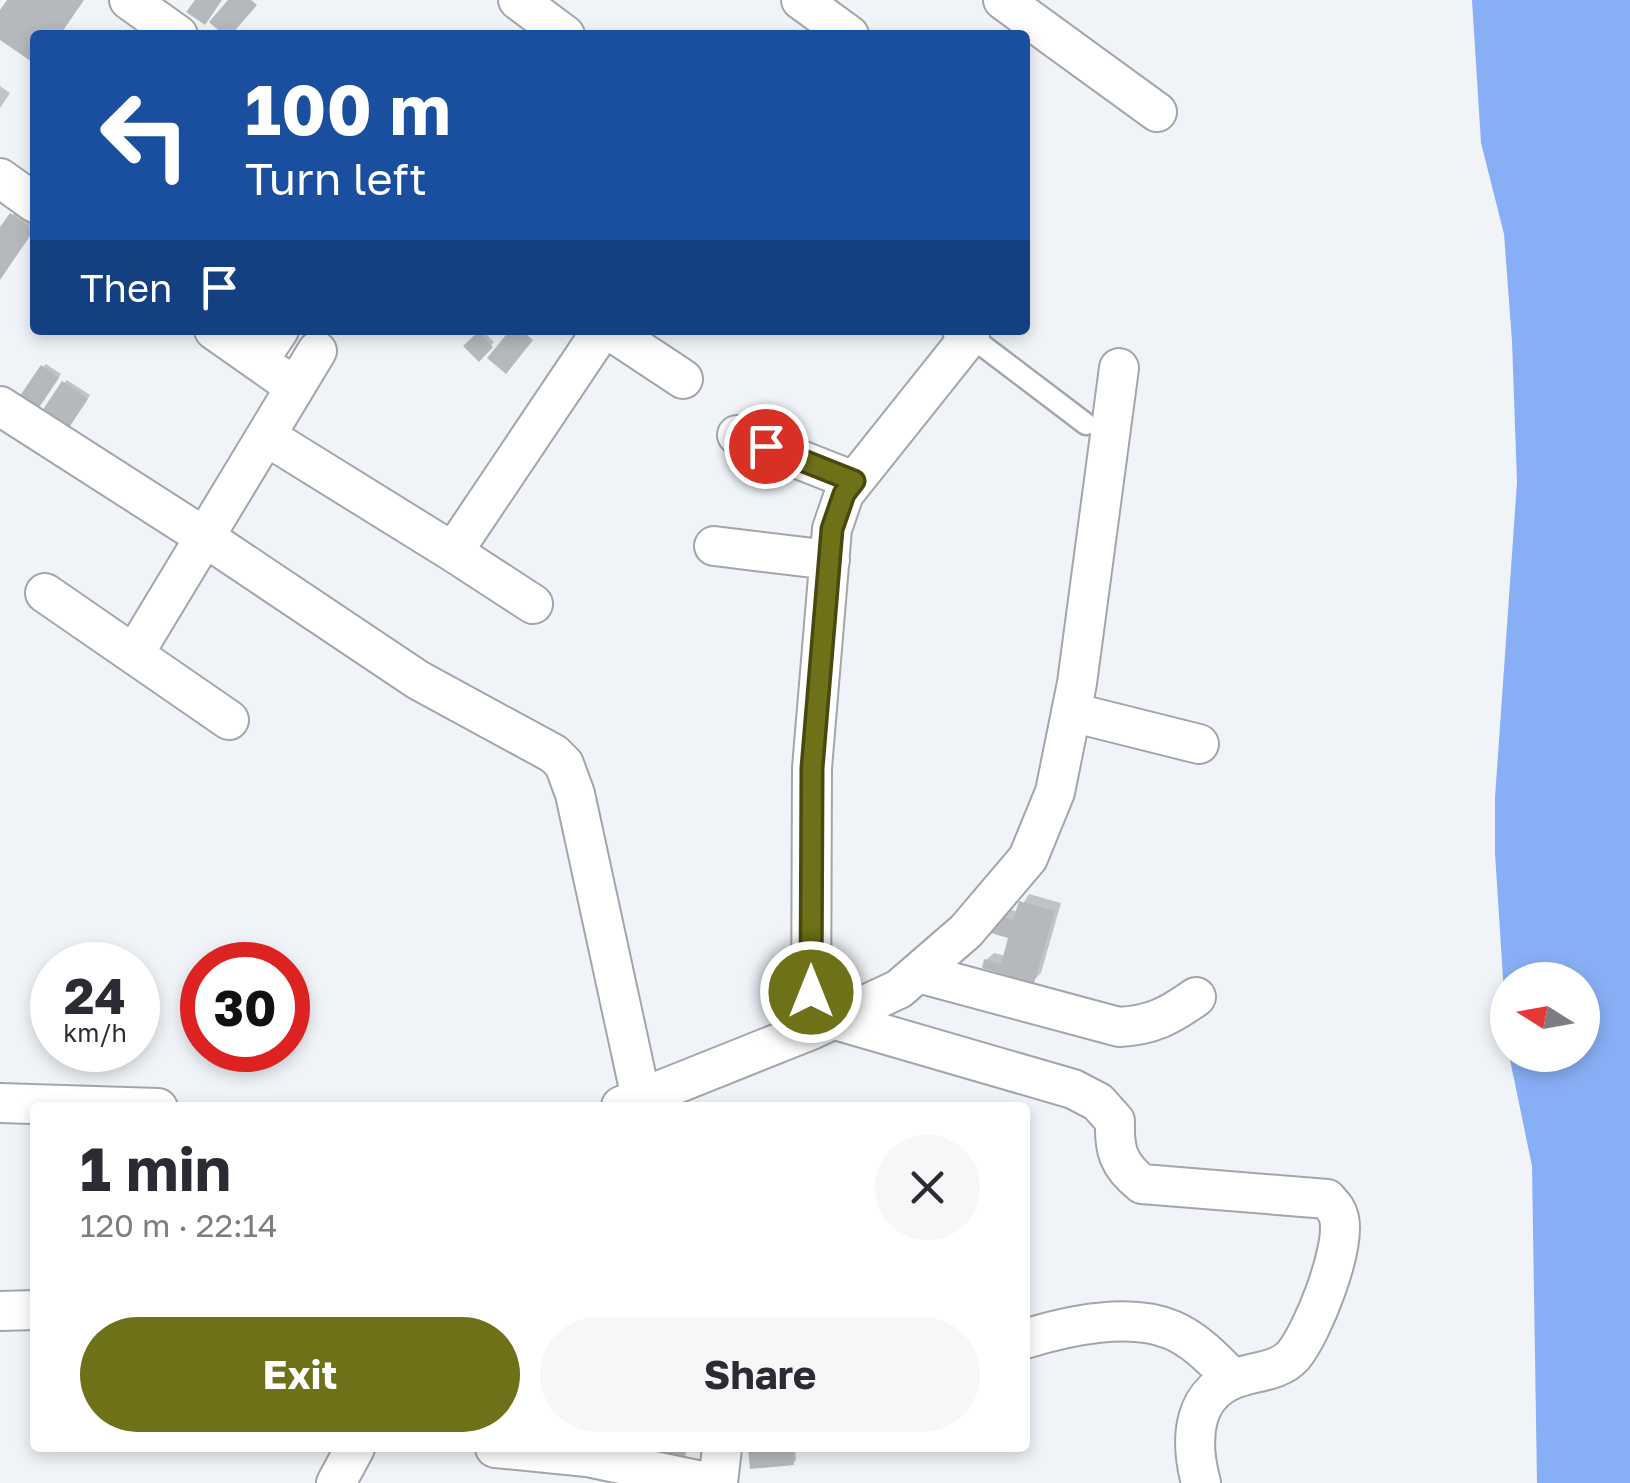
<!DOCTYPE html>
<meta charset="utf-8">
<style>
body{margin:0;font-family:"Golos Text",sans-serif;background:#f7f7f7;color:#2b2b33;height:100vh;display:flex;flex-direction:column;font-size:38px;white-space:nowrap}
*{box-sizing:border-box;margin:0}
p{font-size:32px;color:#7c7c81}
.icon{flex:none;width:55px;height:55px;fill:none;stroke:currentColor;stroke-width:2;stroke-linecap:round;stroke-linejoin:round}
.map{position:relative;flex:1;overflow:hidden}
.sheet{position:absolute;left:30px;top:1102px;width:1000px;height:350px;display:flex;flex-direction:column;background:#fff;border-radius:10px;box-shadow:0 5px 15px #0003}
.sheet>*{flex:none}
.top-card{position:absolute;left:30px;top:30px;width:1000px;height:305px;border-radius:10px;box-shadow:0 5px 15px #0003;background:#1a4fa0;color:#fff;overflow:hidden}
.needle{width:65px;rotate:281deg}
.tools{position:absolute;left:1490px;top:962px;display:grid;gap:20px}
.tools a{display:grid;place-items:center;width:110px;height:110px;border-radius:50%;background:#fff;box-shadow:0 5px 15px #0003;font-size:50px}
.speed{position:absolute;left:30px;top:942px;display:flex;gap:20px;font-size:50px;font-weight:700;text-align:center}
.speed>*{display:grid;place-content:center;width:130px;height:130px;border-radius:50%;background:#fff;box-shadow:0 5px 15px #0003;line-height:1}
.speed small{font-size:25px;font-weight:400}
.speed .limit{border:15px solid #d22;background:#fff;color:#111}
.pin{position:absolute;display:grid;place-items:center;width:85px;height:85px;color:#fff;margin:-42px;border:5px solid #fff;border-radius:50%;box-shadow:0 2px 10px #0007}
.me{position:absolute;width:110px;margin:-55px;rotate:0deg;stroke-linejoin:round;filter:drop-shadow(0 0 8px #0008)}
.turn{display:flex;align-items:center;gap:35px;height:210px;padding:0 50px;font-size:45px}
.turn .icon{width:130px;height:130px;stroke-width:2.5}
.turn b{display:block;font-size:70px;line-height:85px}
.then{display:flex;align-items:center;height:95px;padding:0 50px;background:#0003;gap:20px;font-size:38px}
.round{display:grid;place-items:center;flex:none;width:105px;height:105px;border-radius:52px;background:#f7f7f7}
.summary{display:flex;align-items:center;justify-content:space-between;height:170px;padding:0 50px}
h1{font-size:60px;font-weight:700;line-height:75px}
.button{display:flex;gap:20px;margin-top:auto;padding:20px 50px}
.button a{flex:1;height:115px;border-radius:60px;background:#6e7117;color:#fff;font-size:40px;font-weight:700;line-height:115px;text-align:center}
.button a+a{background:#f7f7f7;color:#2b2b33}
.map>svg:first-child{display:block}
</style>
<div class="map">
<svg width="1630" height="1483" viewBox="0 0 1630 1483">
<rect width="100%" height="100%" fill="#f0f4f9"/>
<path fill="#88aff5" d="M1472 0H1630V1483H1537L1532 1166 1509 1055H1582V980H1508L1507 1040 1495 853V798L1517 482 1512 341 1504 234 1481 143Z"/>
<path fill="#0003" d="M0 86 10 93 0 108Z
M19 207 35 218V228L0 279V232Z
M483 331 494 342 479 358 466 346Z
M46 364 61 374 39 406 43 367Z
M67 380 90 395 69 425 64 383Z
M1029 894 1061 903 1041 973 1033 981 986 960 994 953 1006 956 1011 937 994 932 1007 908 1018 912Z
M751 1448H795L796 1460 793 1463 752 1466Z"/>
<path fill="#b5b9be" d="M7 0H84L60 35H35V64L0 40V10Z
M195 0H222L205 25 186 12Z
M228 0H251L257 5 231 35H224L209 22Z
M10 213 34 230 0 280V227Z
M510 330H521L533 340 506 374 487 358Z
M478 332 493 347 479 362 463 346Z
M41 365 59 378 36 412 17 400Z
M62 381 88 399 66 432 40 414Z
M1019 901 1055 911 1034 983 982 968 984 959 1001 964 1008 938 991 933 997 915 1013 920Z
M664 1448H687L684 1461 662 1457Z
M748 1448H793L794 1465 750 1469Z"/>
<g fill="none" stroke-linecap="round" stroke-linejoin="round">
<defs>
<path id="lane" d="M970 336 1086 424"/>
<path id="street" d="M129 0 178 35
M518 0 565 35
M801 0 849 35
M1003 0 1157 112
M0 178 35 203
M214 330 295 387
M609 330 683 379
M258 361 279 330
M0 406 206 538 418 680 554 754 564 764 575 794 641 1098
M737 435 854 481
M266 436 453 552
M714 546 830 560
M45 593 229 720
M533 604 453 552 602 330
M134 654 317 351
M1071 712 1199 744
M918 973 1119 1027C1153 1025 1169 1016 1196 997
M832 1019 1073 1089 1098 1102 1115 1121C1114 1150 1118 1165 1142 1184L1327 1199C1332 1205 1337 1209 1339 1218 1346 1248 1313 1332 1293 1356 1280 1370 1260 1371 1243 1376 1192 1389 1189 1438 1201 1483
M811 1030 812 768 832 529 844 494 970 336 962 330
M0 1103 158 1108
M621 1106 811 1030 899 989 966 931 1028 858 1055 792 1077 683 1119 368
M0 1311 35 1310
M1025 1339C1067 1326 1130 1312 1172 1330 1196 1340 1215 1361 1233 1379
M495 1448 587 1457 712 1483
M336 1483 355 1448
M718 1483 722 1448"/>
</defs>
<use href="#lane" stroke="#a2a5aa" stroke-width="25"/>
<use href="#street" stroke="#a2a5aa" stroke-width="42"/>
<use href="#lane" stroke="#fff" stroke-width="20"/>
<use href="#street" stroke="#fff" stroke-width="38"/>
</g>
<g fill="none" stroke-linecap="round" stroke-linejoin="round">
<defs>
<path id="route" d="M766 446 854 481 844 494 832 529 812 768 811 992"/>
</defs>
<use href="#route" stroke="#48490f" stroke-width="25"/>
<use href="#route" stroke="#6e7117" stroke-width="18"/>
</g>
</svg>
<div class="tools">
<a><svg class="needle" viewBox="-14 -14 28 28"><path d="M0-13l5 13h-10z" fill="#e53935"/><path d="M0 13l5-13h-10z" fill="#7c7c81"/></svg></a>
</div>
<div class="speed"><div>24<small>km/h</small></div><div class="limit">30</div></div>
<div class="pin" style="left:766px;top:446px;background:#d93025"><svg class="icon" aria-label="arrive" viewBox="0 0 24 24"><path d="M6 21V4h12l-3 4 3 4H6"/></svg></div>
<svg class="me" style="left:811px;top:992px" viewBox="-20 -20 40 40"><circle r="17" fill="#6e7117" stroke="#fff" stroke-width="3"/><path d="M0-11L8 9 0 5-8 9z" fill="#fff"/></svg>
<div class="top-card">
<div class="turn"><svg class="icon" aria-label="left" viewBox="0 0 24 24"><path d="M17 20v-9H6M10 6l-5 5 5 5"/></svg><div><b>100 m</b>Turn left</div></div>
<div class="then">Then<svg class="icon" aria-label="arrive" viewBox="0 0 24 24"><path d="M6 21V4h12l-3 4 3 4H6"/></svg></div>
</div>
<section class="sheet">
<div class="summary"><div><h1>1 min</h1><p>120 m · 22:14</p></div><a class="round"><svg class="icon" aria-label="close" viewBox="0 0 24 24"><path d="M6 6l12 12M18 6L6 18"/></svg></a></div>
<div class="button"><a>Exit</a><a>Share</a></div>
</section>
</div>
